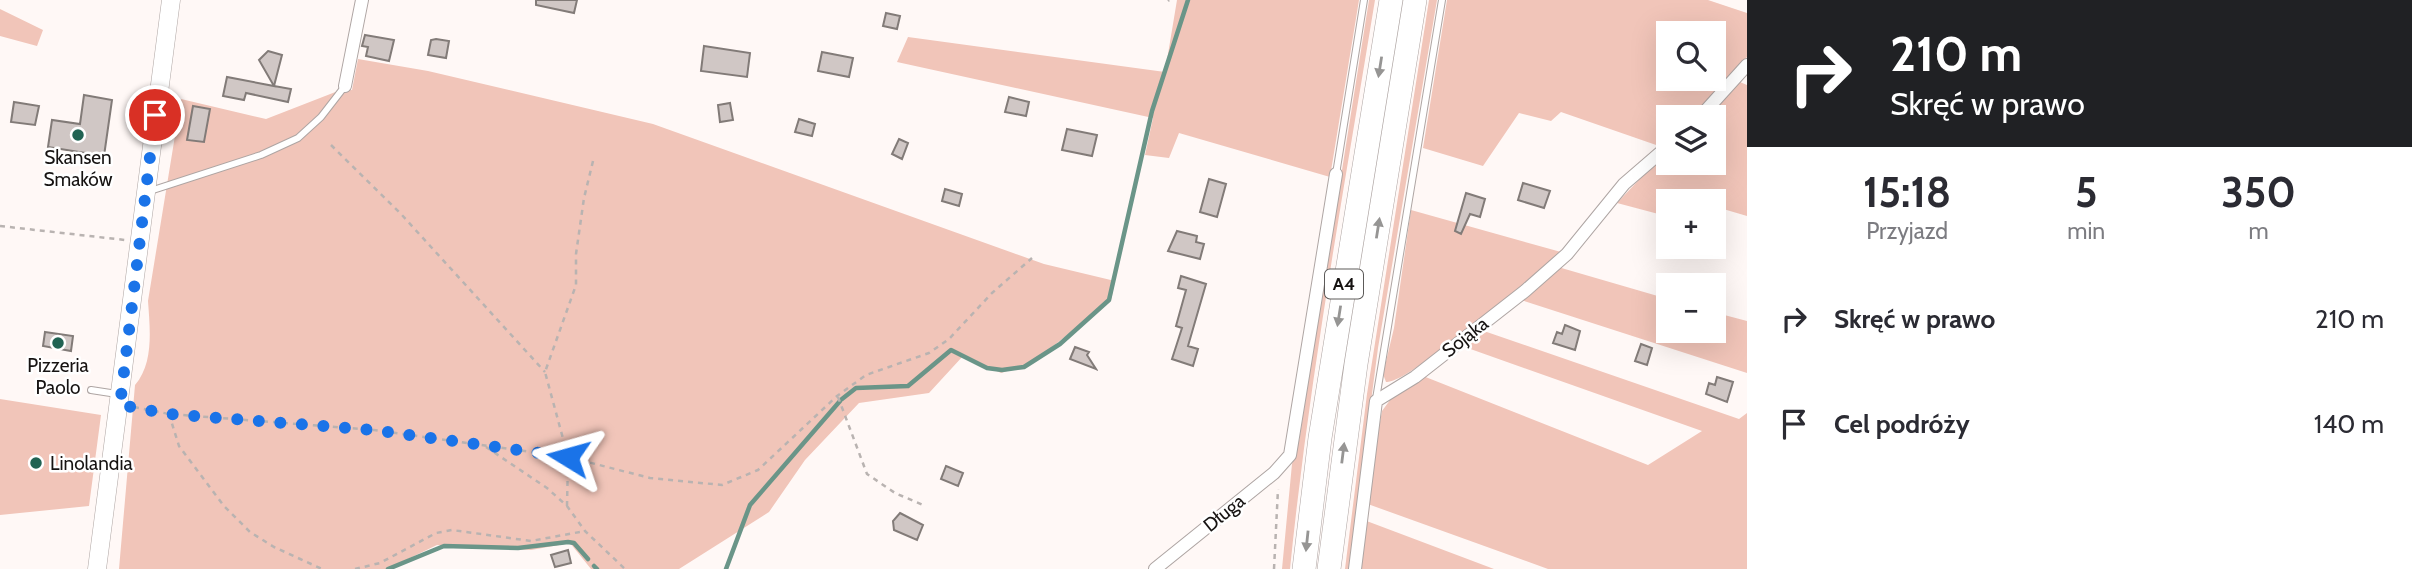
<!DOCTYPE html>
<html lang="pl">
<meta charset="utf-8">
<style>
body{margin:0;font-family:Cabin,sans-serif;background:#f2f2f3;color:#2b2b33;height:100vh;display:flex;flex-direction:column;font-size:26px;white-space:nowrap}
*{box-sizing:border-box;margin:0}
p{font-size:23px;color:#7c7c81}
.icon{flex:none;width:38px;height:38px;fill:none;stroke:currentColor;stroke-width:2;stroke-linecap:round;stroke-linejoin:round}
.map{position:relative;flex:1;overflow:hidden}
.side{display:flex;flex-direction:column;background:#fff;width:665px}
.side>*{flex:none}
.banner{background:#202124;color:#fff;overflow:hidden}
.tools{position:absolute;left:1656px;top:21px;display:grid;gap:14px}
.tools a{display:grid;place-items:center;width:70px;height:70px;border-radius:0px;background:#fff;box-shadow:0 7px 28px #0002;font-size:35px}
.pin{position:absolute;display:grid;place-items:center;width:60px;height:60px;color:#fff;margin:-30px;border:4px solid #fff;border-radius:50%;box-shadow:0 2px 7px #0007}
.me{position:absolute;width:77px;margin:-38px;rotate:278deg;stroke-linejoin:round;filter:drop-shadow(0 0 5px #0008)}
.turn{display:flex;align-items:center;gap:24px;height:147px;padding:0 28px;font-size:32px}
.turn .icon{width:91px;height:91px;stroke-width:2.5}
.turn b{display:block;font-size:49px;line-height:60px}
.eta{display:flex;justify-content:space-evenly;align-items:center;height:119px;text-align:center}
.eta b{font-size:42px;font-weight:800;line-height:49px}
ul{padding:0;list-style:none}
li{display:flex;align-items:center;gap:21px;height:105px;padding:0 28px}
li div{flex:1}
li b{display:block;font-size:26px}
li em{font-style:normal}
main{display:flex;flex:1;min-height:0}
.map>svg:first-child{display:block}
</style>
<main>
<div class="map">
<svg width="1747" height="569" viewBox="0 0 1747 569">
<rect width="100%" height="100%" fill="#fff8f6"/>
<path fill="#f1c5b9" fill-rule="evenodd" d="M1177 0H1359L1330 177 1179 133 1169 158 1145 155 1153 118 897 62 908 37 1165 72Z
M1369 0H1375C1344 189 1309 379 1290 569H1282L1292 464 1299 441Z
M1429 0H1437L1378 348 1349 569H1345L1367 394Z
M1447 0H1708L1747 13V57L1692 117H1668V138L1659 146 1561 112 1551 121 1519 113 1483 166 1423 148ZM1668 33H1713V79H1668Z
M0 9 43 30 37 46 0 36Z
M358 59 428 71 653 124 1044 264 1115 281 1111 300 1032 363 1001 373 963 356 929 393 859 403 805 460 769 512 679 569H591L570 543 531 550 437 545 387 569H119L135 385C154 363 150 329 148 301L181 99 266 119 338 91 352 90Z
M1740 82 1747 85V216L1713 206V201H1698L1674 194 1671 201H1668L1666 216 1617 203 1668 149V163H1713V117H1702Z
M1411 210 1561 252C1539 272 1406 386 1386 382L1383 374 1394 328Z
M1558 267 1668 299V331H1713V312L1747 321V373L1521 300Z
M1481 330 1739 419 1747 413V569H1548L1365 503 1382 411 1393 396 1423 376 1648 465 1702 431 1462 346Z
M0 399 101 415 89 506 0 515Z
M1364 520 1494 569H1359Z"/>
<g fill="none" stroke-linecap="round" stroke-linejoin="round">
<path stroke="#6a9588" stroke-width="4.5" d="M842 399 856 388 908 386 951 350 987 368 1002 370 1024 367 1060 344 1109 300 1152 111 1188 0
M594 566 597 569
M388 569 444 546 518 548 568 542 574 543 588 559
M726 569 750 505 840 401"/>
</g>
<path fill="#d0c7c5" stroke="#827b78" stroke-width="2" d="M536 0H577L574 13 536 5Z
M886 13 900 16 897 29 883 26Z
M365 35 394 40 389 61 366 56 368 47 362 46Z
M436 39 449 41 446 58 428 55 431 40Z
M704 46 750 53 747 77 701 71Z
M268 51 282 55 274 86 291 89 288 102 246 93 244 100 223 96 227 77 274 86 259 60Z
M822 52 853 58 849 77 818 71Z
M84 95 112 100 104 156 48 147 52 120 80 124Z
M1009 97 1029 102 1026 116 1005 112Z
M14 102 39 106 35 125 11 122Z
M730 103 733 120 720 122 718 105Z
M193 106 210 109 204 142 187 140Z
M799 119 815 124 812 136 795 132Z
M1067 129 1097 135 1092 156 1062 150Z
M899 139 908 143 902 159 892 154Z
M1209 179 1226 184 1217 217 1200 212Z
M1523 183 1550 191 1544 208 1518 200Z
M945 189 962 194 959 206 942 201Z
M1466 193 1485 199 1480 217 1470 214 1461 234 1455 231Z
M1177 231 1197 236 1196 242 1204 244 1200 259 1168 251Z
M1181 276 1206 284 1188 346 1198 349 1193 366 1172 359 1182 328 1176 326 1186 290 1178 288Z
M1565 325 1580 331 1575 350 1553 343 1557 332 1562 334Z
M45 332 73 336 71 351 43 346Z
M1641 344 1652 348 1647 365 1635 361Z
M1075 347 1089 352 1087 355 1096 369 1070 359Z
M1717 377 1733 382 1727 402 1706 394 1709 383 1715 385Z
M946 466 963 473 958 486 941 479Z
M900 513 923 525 917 540 894 530 893 521Z
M568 550 571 563 555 567 551 555Z"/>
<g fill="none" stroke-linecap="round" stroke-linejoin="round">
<defs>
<path id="service" d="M1336 174 1364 0
M150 191 261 155 298 138 321 117 345 86
M91 390 117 394
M1376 399 1442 0"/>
<path id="minor" d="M345 86 362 0
M1700 117 1747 65
M1155 569 1274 473 1290 455 1336 174
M1355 569 1376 401 1415 377 1525 291 1567 254 1624 184 1668 146"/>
<path id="secondary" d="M97 569 171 0"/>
<path id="motorway" d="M1304 569 1320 438 1391 0
M1329 569 1356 364 1415 0"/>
</defs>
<use href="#service" stroke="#aea5a3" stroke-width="8"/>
<use href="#minor" stroke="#aea5a3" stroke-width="14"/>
<use href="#secondary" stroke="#aea5a3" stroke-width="19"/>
<use href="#motorway" stroke="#aea5a3" stroke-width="24"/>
<path stroke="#b9b3b1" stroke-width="2.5" stroke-dasharray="5 5" stroke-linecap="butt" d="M1168 1 1169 0
M331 145 401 214 545 372
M0 226 125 240
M838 397 867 474 895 493 923 505
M134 407 169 414 374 430 568 457 650 478 722 485 758 470 837 396 866 375 929 353 949 339 992 293 1032 258
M169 414 179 446 224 506 250 532 274 547 322 569
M486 447 547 488 567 506 585 531 625 569
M567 506 568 457 545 372 576 285V254L584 198 594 157
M355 569 380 563 436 533 452 530 531 541 585 531
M1274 569 1278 489"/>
<use href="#service" stroke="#fff" stroke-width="6"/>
<use href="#minor" stroke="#fff" stroke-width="12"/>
<use href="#secondary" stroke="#fff" stroke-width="18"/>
<use href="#motorway" stroke="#fff" stroke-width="23"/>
</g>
<defs><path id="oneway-solid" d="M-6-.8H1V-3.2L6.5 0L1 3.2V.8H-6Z" transform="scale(1.75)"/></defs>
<g fill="#969594">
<use href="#oneway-solid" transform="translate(1380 67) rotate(99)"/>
<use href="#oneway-solid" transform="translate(1378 228) rotate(-81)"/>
<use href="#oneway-solid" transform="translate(1339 316) rotate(99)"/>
<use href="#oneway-solid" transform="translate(1343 453) rotate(-83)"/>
<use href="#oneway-solid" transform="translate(1307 541) rotate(96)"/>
</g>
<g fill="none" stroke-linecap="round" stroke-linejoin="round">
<path stroke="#1a73e8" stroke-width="12" stroke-dasharray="0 21.6" d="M155 115 120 405 169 414 374 430 568 457"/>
</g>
<g fill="#206353" stroke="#fff" stroke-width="2.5">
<circle cx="78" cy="135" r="7"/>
<circle cx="58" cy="343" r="7"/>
<circle cx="36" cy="463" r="7"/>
</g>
<g text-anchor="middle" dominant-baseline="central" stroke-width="5" stroke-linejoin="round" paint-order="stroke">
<rect fill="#fff" stroke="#5c5a59" stroke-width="2" x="1325" y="269.5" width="38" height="29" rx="5"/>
<g font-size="18" font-weight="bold" fill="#161312">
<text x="1344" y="284">A4</text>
</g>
<g font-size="19" fill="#161312" stroke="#fff">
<text x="78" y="157">Skansen<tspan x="78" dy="22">Smaków</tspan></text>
<text x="58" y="365">Pizzeria<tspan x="58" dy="22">Paolo</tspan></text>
<text x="50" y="463" text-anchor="start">Linolandia</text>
</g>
<g font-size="19" fill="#161312" stroke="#fff">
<text transform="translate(1465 337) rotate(-38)">Sojąka</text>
<text transform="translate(1224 513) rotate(-39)">Długa</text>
</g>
</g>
</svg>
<div class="tools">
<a><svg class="icon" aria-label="search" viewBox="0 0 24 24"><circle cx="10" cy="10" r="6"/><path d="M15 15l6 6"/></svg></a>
<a><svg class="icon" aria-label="layers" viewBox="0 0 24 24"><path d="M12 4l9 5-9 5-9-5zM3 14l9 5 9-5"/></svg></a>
<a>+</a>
<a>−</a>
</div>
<div class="pin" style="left:155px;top:115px;background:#d93025"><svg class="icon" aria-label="arrive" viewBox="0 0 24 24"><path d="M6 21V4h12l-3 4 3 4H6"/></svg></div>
<svg class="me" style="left:568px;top:457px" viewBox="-20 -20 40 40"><path d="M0-17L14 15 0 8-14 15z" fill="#1a73e8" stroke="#fff" stroke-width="4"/></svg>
</div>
<section class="side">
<div class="banner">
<div class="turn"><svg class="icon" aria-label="right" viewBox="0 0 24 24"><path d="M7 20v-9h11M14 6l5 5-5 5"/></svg><div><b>210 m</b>Skręć w prawo</div></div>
</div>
<div class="eta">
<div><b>15:18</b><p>Przyjazd</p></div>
<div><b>5</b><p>min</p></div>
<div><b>350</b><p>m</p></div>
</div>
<ul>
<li><svg class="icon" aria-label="right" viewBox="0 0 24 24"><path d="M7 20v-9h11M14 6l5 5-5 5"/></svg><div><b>Skręć w prawo</b></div><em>210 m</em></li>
<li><svg class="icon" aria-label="arrive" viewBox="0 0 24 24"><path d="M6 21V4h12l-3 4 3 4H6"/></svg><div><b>Cel podróży</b></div><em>140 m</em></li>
</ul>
</section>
</main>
